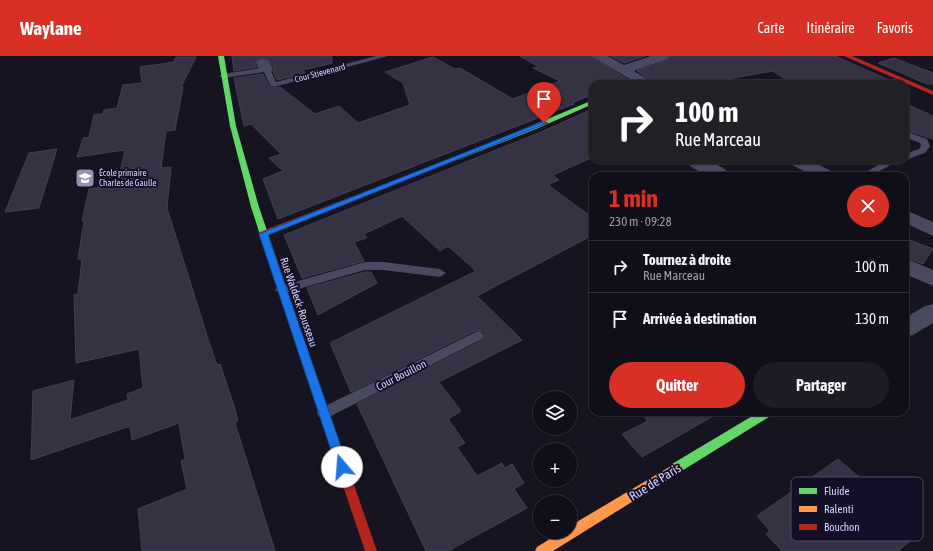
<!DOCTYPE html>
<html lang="fr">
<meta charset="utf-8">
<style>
body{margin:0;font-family:"Asap Condensed",sans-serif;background:#1e1d26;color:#f1f3f6;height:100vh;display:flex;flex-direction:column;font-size:15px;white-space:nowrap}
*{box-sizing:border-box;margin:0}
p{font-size:13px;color:#9c9ca2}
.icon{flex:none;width:22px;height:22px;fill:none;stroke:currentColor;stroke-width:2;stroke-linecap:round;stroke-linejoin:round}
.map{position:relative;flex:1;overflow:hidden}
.sheet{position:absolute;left:589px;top:116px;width:320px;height:244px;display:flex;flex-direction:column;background:#100f19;border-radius:12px;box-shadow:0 1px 3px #0004,0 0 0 1px #302f38}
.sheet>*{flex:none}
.guide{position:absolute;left:589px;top:24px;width:320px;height:84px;border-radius:12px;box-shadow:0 1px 3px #0004,0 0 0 1px #302f38;background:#202124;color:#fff;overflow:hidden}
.buttons{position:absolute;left:533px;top:335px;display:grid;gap:8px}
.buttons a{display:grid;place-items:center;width:44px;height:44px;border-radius:50%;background:#100f19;box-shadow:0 1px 3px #0004,0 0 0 1px #302f38;font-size:20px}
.pin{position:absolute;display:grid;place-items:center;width:34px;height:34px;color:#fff;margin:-41px -17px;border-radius:50% 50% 50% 0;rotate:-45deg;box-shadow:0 0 4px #0007}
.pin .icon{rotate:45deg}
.me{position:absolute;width:44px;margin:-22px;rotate:342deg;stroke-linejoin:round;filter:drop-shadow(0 0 3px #0008)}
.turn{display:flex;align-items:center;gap:14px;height:84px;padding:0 20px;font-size:18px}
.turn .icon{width:52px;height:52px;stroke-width:2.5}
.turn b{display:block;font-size:28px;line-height:34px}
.round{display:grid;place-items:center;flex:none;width:42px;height:42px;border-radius:21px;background:#1e1d26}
.overview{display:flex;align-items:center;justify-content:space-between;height:68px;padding:0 20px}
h1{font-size:24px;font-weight:700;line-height:30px;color:#d93025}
.cta{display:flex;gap:8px;margin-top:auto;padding:8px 20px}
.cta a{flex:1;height:46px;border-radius:24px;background:#d93025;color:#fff;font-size:16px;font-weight:700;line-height:46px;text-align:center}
.cta a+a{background:#1e1d26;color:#f1f3f6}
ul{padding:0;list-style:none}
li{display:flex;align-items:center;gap:12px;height:52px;padding:0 20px;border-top:1px solid #302f38}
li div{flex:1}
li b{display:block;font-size:15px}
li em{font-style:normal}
header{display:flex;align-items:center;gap:24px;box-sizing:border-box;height:56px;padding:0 20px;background:#d93025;color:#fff}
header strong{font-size:19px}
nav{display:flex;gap:22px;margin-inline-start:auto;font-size:14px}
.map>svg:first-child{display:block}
</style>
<header>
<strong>Waylane</strong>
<nav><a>Carte</a><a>Itinéraire</a><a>Favoris</a></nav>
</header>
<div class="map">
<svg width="933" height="495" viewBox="0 0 933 495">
<rect width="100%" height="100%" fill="#161421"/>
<path fill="#343243" stroke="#433f54" d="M232 0H332V7L303 14 306 17 277 24 273 16 274 12 268 3H257L255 8 257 11 234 15Z
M520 0H590L635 28H593V38L572 47 574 48 278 163 263 123 283 115 269 102 281 98 251 68 244 70 234 22 263 18 269 30 274 32 280 31 315 58 339 50 358 67 410 49 403 27 385 16 433 1 455 13 460 12 513 43 560 25 533 12 539 11Z
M611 0H646L624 7Z
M671 0H835L898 28H793L773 15 699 28H656L637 15 668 4Z
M176 1H196L181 31H183L175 74 166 75 161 112 171 111 167 152 210 289 217 309 220 308 235 353 238 365 235 367 275 495H142L138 453 187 433 181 405 185 403 179 367 132 384 130 370 31 404 33 335 74 324 70 364 128 344 127 338 143 332 139 293 76 307 74 239 78 238 82 203H78L84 165H82L89 133 117 129 125 94 77 101 83 82 89 81 94 59 103 58 104 54 117 52 123 29 142 27 140 11 174 6Z
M894 2 933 17V28H927L878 7Z
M905 47 933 60V83L905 74Z
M588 55 593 57V101L553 119 559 124 548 129 593 162V179L477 240 522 284 439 326 461 355 448 363 465 387 457 391 477 420 502 407 505 412 512 408 524 427 514 433 527 452 448 495H426L357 348 483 284 485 279 483 276 477 274 351 336 330 287 476 215 448 190 440 195 402 160 364 178 367 182 354 186 364 205 302 222 284 179 541 76Z
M57 93 39 152 5 156 29 97Z
M905 182 933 193 923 208 905 201Z
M365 216H371L377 227 318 259 307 232Z
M640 356H720L642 401 622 378 648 365Z
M838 403 922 475 898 495H782L766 478 770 475 757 460Z"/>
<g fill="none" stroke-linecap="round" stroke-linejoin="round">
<path fill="#4a4962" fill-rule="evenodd" d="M376 0H388L274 31 270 29 264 16 223 22 219 20 223 18 266 11 270 13 276 26Z
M905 75 927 83 930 90 925 97 905 104V98L919 93 921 90 920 87 905 81Z
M887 104H899L871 120H859Z
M365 206H383L440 213 446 217 440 221 383 214H365L281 238 275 234 277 231Z
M478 275 482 277 484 280 482 283 329 361 324 363 319 361 317 357 319 353Z"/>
<path fill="#4a4962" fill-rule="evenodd" d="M591 0H608L624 9 651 0H670L668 3 634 15 655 28H638Z
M263 3 268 4 273 13 271 16H261L256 7 258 4Z
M685 104C700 104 721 105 731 120 715 120 695 119 685 104Z
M788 104H809L833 116 836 120H814L790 108Z
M905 154 933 166V180L905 167Z
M905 202 933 214V230L905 218Z
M933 248V267L913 279 905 281V262L925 250Z"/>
<path fill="#63d668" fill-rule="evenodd" d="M218 0H224L236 70 259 151 315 317 314 320 310 321 306 320 305 317 251 151 230 70Z
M593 44V48L536 73 457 104H453L452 103Z
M759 356H773L772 359 680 416 676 417 672 416 670 412 672 408Z"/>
<path fill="#ff974d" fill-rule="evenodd" d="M676 407 680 408 682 412 680 416 553 495H535L537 491 561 476H570V470Z"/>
<path fill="#b3261e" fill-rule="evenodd" d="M844 0H852L933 35V39Z
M455 101 458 103 457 104 266 180H260L259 178 260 176Z
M310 313 314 314 315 317 377 495H365L305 317 306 314Z"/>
</g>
<path fill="#1a73e8" stroke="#114b97" d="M542 66 548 67 268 179 348 411 346 415 342 417 338 415 259 178Z"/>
<defs>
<symbol id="school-square" viewBox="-11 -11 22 22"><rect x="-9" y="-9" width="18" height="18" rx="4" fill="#9591b1" stroke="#130f26"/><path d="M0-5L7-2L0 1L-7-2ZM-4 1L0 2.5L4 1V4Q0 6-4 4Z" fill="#fff"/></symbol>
</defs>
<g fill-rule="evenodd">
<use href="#school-square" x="74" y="111" width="22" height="22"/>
</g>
<g text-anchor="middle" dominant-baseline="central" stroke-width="4" stroke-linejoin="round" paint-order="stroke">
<g font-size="9" fill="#d9d4ff" stroke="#130f26">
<text transform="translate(320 17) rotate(-15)">Cour Stievenard</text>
</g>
<g font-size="9" fill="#d9d4ff" stroke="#130f26" text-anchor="start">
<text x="99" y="117">École primaire<tspan x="99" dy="10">Charles de Gaulle</tspan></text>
</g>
<g font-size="11" fill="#d9d4ff" stroke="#130f26">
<text transform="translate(299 246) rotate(71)">Rue Waldeck-Rousseau</text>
<text transform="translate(401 319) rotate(-27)">Cour Bouillon</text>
</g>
<g font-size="13" fill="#d9d4ff" stroke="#130f26">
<text transform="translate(655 426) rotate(-32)">Rue de Paris</text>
</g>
</g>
<rect x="791" y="421" width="132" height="64" rx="6" fill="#130f26" stroke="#4e4a67" stroke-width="1"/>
<rect x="799" y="432" width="18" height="6" fill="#63d668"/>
<rect x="799" y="450" width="18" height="6" fill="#ff974d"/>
<rect x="799" y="468" width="18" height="6" fill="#b3261e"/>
<g font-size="11" fill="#d9d4ff">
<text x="824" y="439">Fluide</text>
<text x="824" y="457">Ralenti</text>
<text x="824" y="475">Bouchon</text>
</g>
</svg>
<div class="buttons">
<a><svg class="icon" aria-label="layers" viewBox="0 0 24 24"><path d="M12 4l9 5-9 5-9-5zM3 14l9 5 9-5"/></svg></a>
<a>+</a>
<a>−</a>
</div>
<div class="pin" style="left:544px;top:67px;background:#d93025"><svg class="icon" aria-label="arrive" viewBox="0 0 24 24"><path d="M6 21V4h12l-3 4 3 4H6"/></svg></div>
<svg class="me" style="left:342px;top:411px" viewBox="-20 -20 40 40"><circle r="19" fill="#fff"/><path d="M0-13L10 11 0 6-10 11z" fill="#1a73e8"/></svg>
<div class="guide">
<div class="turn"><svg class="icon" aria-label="right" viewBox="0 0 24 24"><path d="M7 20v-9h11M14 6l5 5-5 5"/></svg><div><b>100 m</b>Rue Marceau</div></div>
</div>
<section class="sheet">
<div class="overview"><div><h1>1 min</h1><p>230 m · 09:28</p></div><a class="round" style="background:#d93025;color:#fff"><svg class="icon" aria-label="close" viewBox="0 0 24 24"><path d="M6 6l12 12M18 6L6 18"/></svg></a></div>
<ul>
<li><svg class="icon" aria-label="right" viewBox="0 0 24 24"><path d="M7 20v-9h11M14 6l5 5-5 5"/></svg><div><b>Tournez à droite</b><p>Rue Marceau</p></div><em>100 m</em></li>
<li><svg class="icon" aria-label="arrive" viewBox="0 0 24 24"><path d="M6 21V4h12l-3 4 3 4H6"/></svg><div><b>Arrivée à destination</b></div><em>130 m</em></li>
</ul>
<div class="cta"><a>Quitter</a><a>Partager</a></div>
</section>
</div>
